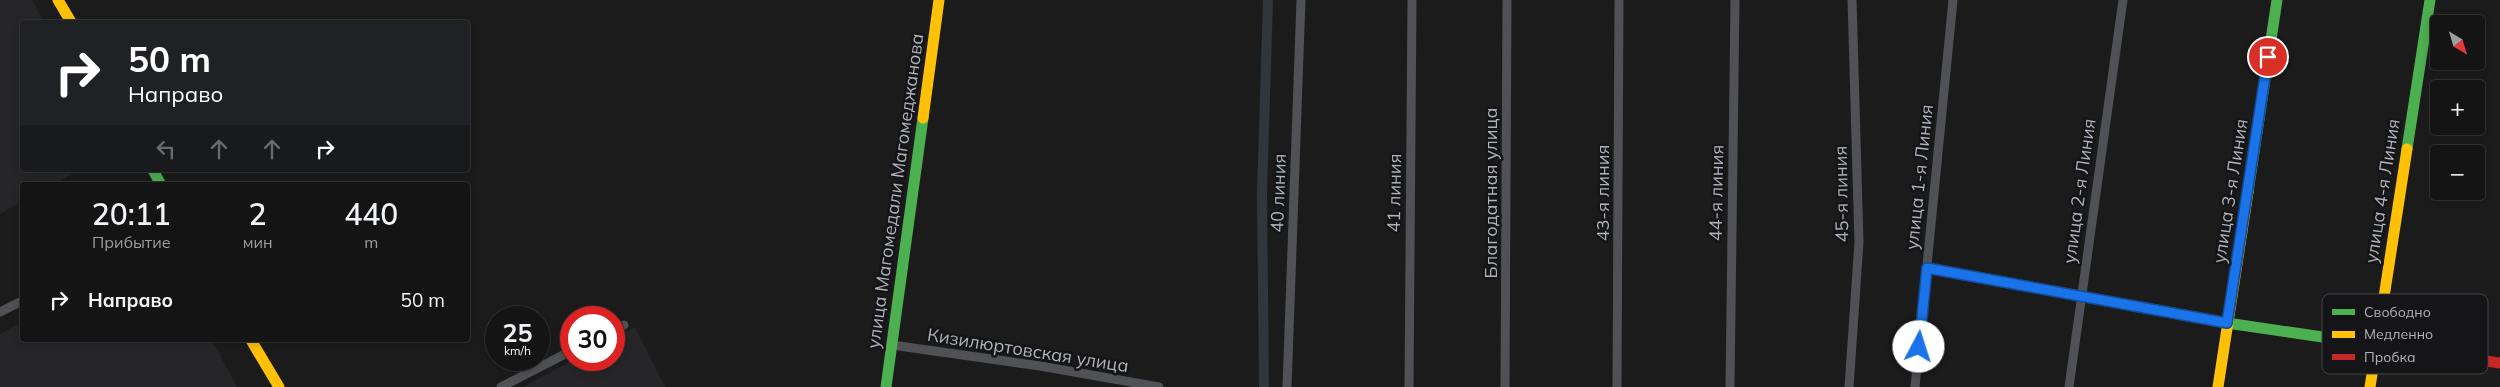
<!DOCTYPE html>
<html lang="ru">
<meta charset="utf-8">
<style>
body{margin:0;font-family:Mulish,sans-serif;background:#1d1d1d;color:#f1f3f6;height:100vh;display:flex;flex-direction:column;font-size:19px;white-space:nowrap}
*{box-sizing:border-box;margin:0}
p{font-size:16px;color:#9d9ea0}
.icon{flex:none;width:28px;height:28px;fill:none;stroke:currentColor;stroke-width:2;stroke-linecap:round;stroke-linejoin:round}
.map{position:relative;flex:1;overflow:hidden}
.panel{position:absolute;left:20px;top:182px;width:450px;height:160px;display:flex;flex-direction:column;background:#141414;border-radius:5px;box-shadow:0 2px 8px #0003,0 0 0 1px #333334}
.panel>*{flex:none}
.hud{position:absolute;left:20px;top:20px;width:450px;height:152px;border-radius:5px;box-shadow:0 2px 8px #0003,0 0 0 1px #333334;background:#202124;color:#fff;overflow:hidden}
.needle{width:32px;rotate:142deg}
.tools{position:absolute;left:2430px;top:15px;display:grid;gap:10px}
.tools a{display:grid;place-items:center;width:55px;height:55px;border-radius:5px;background:#141414;box-shadow:0 2px 8px #0003,0 0 0 1px #333334;font-size:25px}
.speed{position:absolute;left:485px;top:306px;display:flex;gap:10px;font-size:25px;font-weight:700;text-align:center}
.speed>*{display:grid;place-content:center;width:65px;height:65px;border-radius:50%;background:#141414;box-shadow:0 2px 8px #0003,0 0 0 1px #333334;line-height:1}
.speed small{font-size:12px;font-weight:400}
.speed .limit{border:8px solid #d22;background:#fff;color:#111}
.pin{position:absolute;display:grid;place-items:center;width:42px;height:42px;color:#fff;margin:-21px;border:2px solid #fff;border-radius:50%;box-shadow:0 1px 5px #0007}
.me{position:absolute;width:55px;margin:-28px;rotate:5deg;stroke-linejoin:round;filter:drop-shadow(0 0 4px #0008)}
.turn{display:flex;align-items:center;gap:18px;height:105px;padding:0 25px;font-size:22px}
.turn .icon{width:65px;height:65px;stroke-width:2.5}
.turn b{display:block;font-size:35px;line-height:42px}
.lanes{display:flex;align-items:center;height:48px;padding:0 25px;background:#0003;justify-content:center;gap:25px;direction:ltr}
.lanes .off{opacity:.35}
.eta{display:flex;justify-content:space-evenly;align-items:center;height:85px;text-align:center}
.eta b{font-size:30px;font-weight:600;line-height:35px}
ul{padding:0;list-style:none}
li{display:flex;align-items:center;gap:15px;height:65px;padding:0 25px}
li div{flex:1}
li b{display:block;font-size:19px}
li em{font-style:normal}
.map>svg:first-child{display:block}
</style>
<div class="map">
<svg width="2500" height="387" viewBox="0 0 2500 387">
<rect width="100%" height="100%" fill="#1b1b1b"/>
<path fill="#262628" d="M0 0H32L44 22H22V170H79L52 185H22V201L0 214Z
M22 322V340H212L237 387H0V334Z
M635 327 665 387H523L573 360H614V338Z"/>
<g fill="none" stroke-linecap="round" stroke-linejoin="round">
<path stroke="#30363c" stroke-width="10" d="M1264 387 1262 193 1268 0"/>
<path stroke="#505154" stroke-width="9" d="M0 312 22 301
M614 330 624 325
M892 345 1040 366 1159 387
M501 387 571 351
M1287 387 1301 0
M1409 387 1412 0
M1505 387 1507 0
M1617 387 1619 0
M1730 387 1735 0
M1849 387 1859 242 1852 0
M1915 387 1953 0
M2069 387 2123 0"/>
<path stroke="#4caf50" stroke-width="11" d="M2407 149 2430 0
M153 170 161 185
M2248 192 2277 0
M1927 268 2227 323 2431 353
M886 387 923 118"/>
<path stroke="#ffc107" stroke-width="11" d="M58 0 71 22
M923 118 939 0
M251 340 279 387
M2218 387 2248 192
M2370 387 2407 149"/>
<path stroke="#c62828" stroke-width="11" d="M2431 353 2500 363"/>
</g>
<g fill="none" stroke-linecap="round" stroke-linejoin="round">
<defs>
<path id="route" d="M1919 347 1927 268 2227 323 2268 57"/>
</defs>
<use href="#route" stroke="#114b97" stroke-width="12"/>
<use href="#route" stroke="#1a73e8" stroke-width="9"/>
</g>
<g text-anchor="middle" dominant-baseline="central" stroke-width="5" stroke-linejoin="round" paint-order="stroke">
<g font-size="18" fill="#aeb2ba" stroke="#151517">
<text transform="translate(1919 177) rotate(-84)">улица 1-я Линия</text>
<text transform="translate(895 191) rotate(-82)">улица Магомедали Магомеджановa</text>
<text transform="translate(2079 191) rotate(-82)">улица 2-я Линия</text>
<text transform="translate(2230 191) rotate(-81)">улица 3-я Линия</text>
<text transform="translate(2382 191) rotate(-81)">улица 4-я Линия</text>
<text transform="translate(1278 193) rotate(-88)">40 линия</text>
<text transform="translate(1394 193) rotate(-89)">41 линия</text>
<text transform="translate(1490 193) rotate(-90)">Благодатная улица</text>
<text transform="translate(1602 193) rotate(-90)">43-я линия</text>
<text transform="translate(1716 193) rotate(-89)">44-я линия</text>
<text transform="translate(1841 194) rotate(-91)">45-я линия</text>
<text transform="translate(1028 350) rotate(9)">Кизилюртовская улица</text>
</g>
</g>
<rect x="2322" y="294" width="166" height="80" rx="8" fill="#151517" stroke="#434448" stroke-width="1"/>
<rect x="2332" y="309" width="23" height="6" fill="#4caf50"/>
<rect x="2332" y="331" width="23" height="7" fill="#ffc107"/>
<rect x="2332" y="354" width="23" height="6" fill="#c62828"/>
<g font-size="14" fill="#aeb2ba">
<text x="2364" y="317">Свободно</text>
<text x="2364" y="339">Медленно</text>
<text x="2364" y="362">Пробка</text>
</g>
</svg>
<div class="tools">
<a><svg class="needle" viewBox="-14 -14 28 28"><path d="M0-13l5 13h-10z" fill="#e53935"/><path d="M0 13l5-13h-10z" fill="#9d9ea0"/></svg></a>
<a>+</a>
<a>−</a>
</div>
<div class="speed"><div>25<small>km/h</small></div><div class="limit">30</div></div>
<div class="pin" style="left:2268px;top:57px;background:#d93025"><svg class="icon" aria-label="arrive" viewBox="0 0 24 24"><path d="M6 21V4h12l-3 4 3 4H6"/></svg></div>
<svg class="me" style="left:1919px;top:347px" viewBox="-20 -20 40 40"><circle r="19" fill="#fff"/><path d="M0-13L10 11 0 6-10 11z" fill="#1a73e8"/></svg>
<div class="hud">
<div class="turn"><svg class="icon" aria-label="right" viewBox="0 0 24 24"><path d="M7 20v-9h11M14 6l5 5-5 5"/></svg><div><b>50 m</b>Направо</div></div>
<div class="lanes"><svg class="icon off" aria-label="left" viewBox="0 0 24 24"><path d="M17 20v-9H6M10 6l-5 5 5 5"/></svg><svg class="icon off" aria-label="ahead" viewBox="0 0 24 24"><path d="M12 20V5M6 11l6-6 6 6"/></svg><svg class="icon off" aria-label="ahead" viewBox="0 0 24 24"><path d="M12 20V5M6 11l6-6 6 6"/></svg><svg class="icon" aria-label="right" viewBox="0 0 24 24"><path d="M7 20v-9h11M14 6l5 5-5 5"/></svg></div>
</div>
<section class="panel">
<div class="eta">
<div><b>20:11</b><p>Прибытие</p></div>
<div><b>2</b><p>мин</p></div>
<div><b>440</b><p>m</p></div>
</div>
<ul>
<li><svg class="icon" aria-label="right" viewBox="0 0 24 24"><path d="M7 20v-9h11M14 6l5 5-5 5"/></svg><div><b>Направо</b></div><em>50 m</em></li>
</ul>
</section>
</div>
